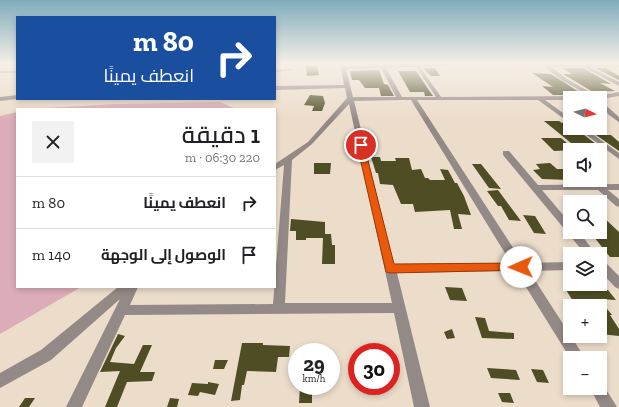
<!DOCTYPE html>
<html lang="ar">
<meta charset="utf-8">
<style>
body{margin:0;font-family:"Zilla Slab",Cairo,serif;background:#f2f2f2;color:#202124;direction:rtl;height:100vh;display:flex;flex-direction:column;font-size:15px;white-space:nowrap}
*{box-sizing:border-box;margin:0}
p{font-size:13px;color:#757577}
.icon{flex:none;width:22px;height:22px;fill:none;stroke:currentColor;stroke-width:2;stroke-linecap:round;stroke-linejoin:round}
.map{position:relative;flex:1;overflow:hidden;direction:ltr}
.details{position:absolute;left:16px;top:108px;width:260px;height:180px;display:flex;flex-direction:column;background:#fff;border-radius:0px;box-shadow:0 2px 6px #0003;direction:rtl}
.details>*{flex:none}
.hud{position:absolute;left:16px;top:16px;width:260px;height:84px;border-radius:0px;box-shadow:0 2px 6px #0003;direction:rtl;background:#1a4fa0;color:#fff;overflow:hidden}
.needle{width:26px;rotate:96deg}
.fabs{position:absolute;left:563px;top:91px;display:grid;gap:8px}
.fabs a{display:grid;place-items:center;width:44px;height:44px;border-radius:0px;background:#fff;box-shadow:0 2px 6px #0003;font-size:20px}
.speed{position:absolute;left:288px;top:343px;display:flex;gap:8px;font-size:20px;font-weight:700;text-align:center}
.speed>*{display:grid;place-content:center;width:52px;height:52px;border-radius:50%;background:#fff;box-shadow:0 2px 6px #0003;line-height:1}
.speed small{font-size:10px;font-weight:400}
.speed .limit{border:6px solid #d22;background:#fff;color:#111}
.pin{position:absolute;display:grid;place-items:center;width:34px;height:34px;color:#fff;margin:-17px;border:2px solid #fff;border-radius:50%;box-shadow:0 1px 4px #0007}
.me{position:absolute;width:44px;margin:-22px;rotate:269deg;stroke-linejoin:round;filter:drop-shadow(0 0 3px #0008)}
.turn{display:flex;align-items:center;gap:14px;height:84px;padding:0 16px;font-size:18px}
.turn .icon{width:52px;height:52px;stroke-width:2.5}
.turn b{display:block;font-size:28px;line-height:34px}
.round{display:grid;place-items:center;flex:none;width:42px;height:42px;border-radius:0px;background:#f2f2f2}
.head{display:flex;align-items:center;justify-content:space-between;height:68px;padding:0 16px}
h1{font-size:24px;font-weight:600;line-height:30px}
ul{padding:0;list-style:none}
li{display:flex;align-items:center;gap:12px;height:52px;padding:0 16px;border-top:1px solid #e0e0e0}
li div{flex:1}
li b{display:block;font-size:15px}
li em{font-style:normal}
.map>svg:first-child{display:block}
</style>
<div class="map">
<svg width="619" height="407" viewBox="0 0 619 407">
<rect width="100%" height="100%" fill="#ecdcca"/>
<path fill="#dcadb8" d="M220 102 236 109H30L116 104Z
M17 112V287H81L0 334V116Z"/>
<path fill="#4f4d24" d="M306 66H317L319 75 307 76Z
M423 68H435L440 76H431Z
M562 68H583L611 84 600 83 615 91 593 92 563 74H572Z
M595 68H606L619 76V80Z
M379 70 384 84 388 85 394 96H381L379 88H365L359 80H352L350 71Z
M398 71H416L433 96H425L424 92H410Z
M532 73 551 74 579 92H568L572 95H553L542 86 553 87Z
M310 95 323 96 325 103 322 111H312L314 106 304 105Z
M544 121H559L562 123 565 121 570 124V128H575L596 144 571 143Z
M596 135H611L619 142V151Z
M541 138H561L575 150 554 151Z
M371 157H380L381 161H396L395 158H409L412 170 421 169 425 178H428L430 180H445L440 169 448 170 455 183H457L464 196 471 215 458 214 462 229H454L450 210 415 212 413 204H401L393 185 380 184 378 173H376Z
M314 163H331L330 174H314Z
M550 163 557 169H570V180L542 179 533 170 540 169 536 164Z
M472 164H481L501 189 489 188Z
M498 190 521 221 509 220 501 206H498L487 191Z
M600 214 619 232V257H610L590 232H600Z
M523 215 535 216 546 234 534 233Z
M291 219 325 222V234H331L332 245H335V264H322L323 238H306V240H296V231H290Z
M563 285H578L581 288 608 290 616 300 599 299 612 315H610L619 329V336L600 334V306H576Z
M445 287 462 288 467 301 450 300Z
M475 317 485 318 489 331 514 333V339L482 338Z
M452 329 455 338 447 339 444 332Z
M118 334 125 336 116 348 110 362 134 364 143 345H152L140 372H155L152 381 127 382 117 407H105L120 371 100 372Z
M242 343H263V345L290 346 289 357H278L276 372 247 371 244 385H242L240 400 231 401Z
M215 360H228L224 369H213Z
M487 368 516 370 520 380 491 378Z
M531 369 543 370 549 383 537 382Z
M208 382 219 384 215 395 200 392 198 396 188 395 192 383 208 384Z
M300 386H312V403H299Z
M498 393H510L514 403 502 402Z
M25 398H35L29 407H19Z
M170 398 179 399 177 407H167Z"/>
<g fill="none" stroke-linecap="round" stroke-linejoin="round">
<path fill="#938986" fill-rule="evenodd" d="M0 63H2V64L0 65Z
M340 63H344L345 67 380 65 379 63H383L384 65 414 63H504L420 67 441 97 590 96 563 81 544 67 536 63 619 65V67H589L619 82V86L583 67H551L567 79 597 96 619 92V96L600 99 570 98V100H545L570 118V123L538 100H417L523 263 570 262V270L529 271 585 358H570L516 271 397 273 430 407H414L394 313 125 315 82 407H66L120 299 51 360 0 388V373L41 350 118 287H138L130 305 273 304 284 165 275 170V164L308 142 347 98 345 88 275 90V86L344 85ZM416 67 436 97H402L386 68ZM381 68 396 97H353L346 69ZM399 100H411L511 263 394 265 354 101ZM349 104 392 303H285L292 160 312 144Z
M293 69V70L275 72V70Z
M0 71H17V73H0Z
M17 95V99L0 101V97Z
M600 100 619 117V122L609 115 600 105Z
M577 128H584L619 153V159Z
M503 151H509L538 185 619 184V190H608L619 199V207L616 206 598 190H542L570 223V232H579L596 254H585L503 155Z
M600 260 604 261 619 276V289L615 287 600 271Z
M600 382 602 383 617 407H600L590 388H600Z"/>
</g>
<linearGradient id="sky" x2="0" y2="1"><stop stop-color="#7facbd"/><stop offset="0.53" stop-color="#f6efe7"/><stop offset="1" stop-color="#f6efe7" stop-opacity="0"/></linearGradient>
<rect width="619" height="120" fill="url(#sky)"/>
<path fill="#ea580c" stroke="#983908" d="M361 143 364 145 394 264 521 263 525 264 527 267 525 270 390 273 386 272 357 145Z"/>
</svg>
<div class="fabs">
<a><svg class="needle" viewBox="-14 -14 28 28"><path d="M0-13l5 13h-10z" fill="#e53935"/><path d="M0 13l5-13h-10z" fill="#757577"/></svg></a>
<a><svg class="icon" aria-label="sound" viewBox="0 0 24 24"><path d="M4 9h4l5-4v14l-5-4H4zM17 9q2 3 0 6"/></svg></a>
<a><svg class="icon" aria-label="search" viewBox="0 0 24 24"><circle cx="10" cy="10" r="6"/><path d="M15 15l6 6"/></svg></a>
<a><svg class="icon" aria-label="layers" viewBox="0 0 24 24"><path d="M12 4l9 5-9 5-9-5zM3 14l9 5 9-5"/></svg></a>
<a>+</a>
<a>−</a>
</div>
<div class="speed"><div>29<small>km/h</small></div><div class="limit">30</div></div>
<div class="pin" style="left:361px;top:145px;background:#d93025"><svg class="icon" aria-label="arrive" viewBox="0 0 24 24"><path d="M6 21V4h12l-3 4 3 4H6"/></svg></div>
<svg class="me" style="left:521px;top:267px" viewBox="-20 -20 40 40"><circle r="19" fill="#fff"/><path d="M0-13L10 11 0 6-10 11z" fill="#ea580c"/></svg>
<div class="hud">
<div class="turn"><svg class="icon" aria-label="right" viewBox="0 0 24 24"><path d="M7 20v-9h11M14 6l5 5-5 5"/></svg><div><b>80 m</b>انعطف يمينًا</div></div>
</div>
<section class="details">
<div class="head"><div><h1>1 دقيقة</h1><p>220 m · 06:30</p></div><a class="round"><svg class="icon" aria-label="close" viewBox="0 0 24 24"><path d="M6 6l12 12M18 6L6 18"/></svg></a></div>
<ul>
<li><svg class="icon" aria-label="right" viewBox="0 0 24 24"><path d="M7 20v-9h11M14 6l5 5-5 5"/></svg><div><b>انعطف يمينًا</b></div><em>80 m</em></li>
<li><svg class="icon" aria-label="arrive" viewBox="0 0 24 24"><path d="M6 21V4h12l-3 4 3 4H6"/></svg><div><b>الوصول إلى الوجهة</b></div><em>140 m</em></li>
</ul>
</section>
</div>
